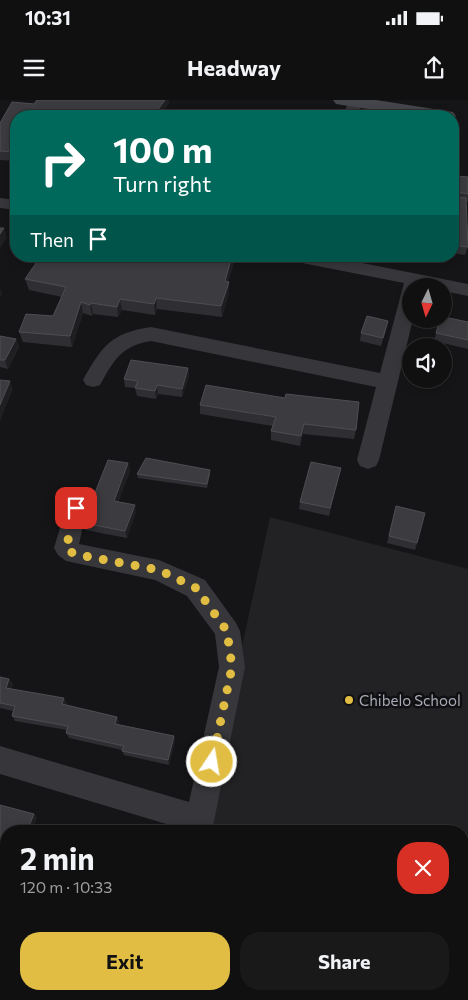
<!DOCTYPE html>
<meta charset="utf-8">
<style>
body{margin:0;font-family:Commissioner,sans-serif;background:#19191a;color:#f1f3f6;height:100vh;display:flex;flex-direction:column;font-size:19px;white-space:nowrap}
*{box-sizing:border-box;margin:0}
p{font-size:16px;color:#9c9d9f}
.icon{flex:none;width:28px;height:28px;fill:none;stroke:currentColor;stroke-width:2;stroke-linecap:round;stroke-linejoin:round}
.map{position:relative;flex:1;overflow:hidden}
.drawer{position:absolute;left:0px;top:725px;width:469px;height:175px;display:flex;flex-direction:column;background:#101011;border-radius:20px 20px 0 0;box-shadow:0 2px 8px #0003,0 0 0 1px #303031}
.drawer>*{flex:none}
.top-card{position:absolute;left:10px;top:10px;width:449px;height:152px;border-radius:20px;box-shadow:0 2px 8px #0003,0 0 0 1px #303031;background:#00695c;color:#fff;overflow:hidden}
.needle{width:32px;rotate:185deg}
.tools{position:absolute;left:402px;top:178px;display:grid;gap:10px}
.tools a{display:grid;place-items:center;width:50px;height:50px;border-radius:50%;background:#101011;box-shadow:0 2px 8px #0003,0 0 0 1px #303031;font-size:25px}
.pin{position:absolute;display:grid;place-items:center;width:42px;height:42px;color:#fff;margin:-21px;border-radius:10px;box-shadow:0 2px 8px #0006}
.me{position:absolute;width:55px;margin:-28px;rotate:12deg;stroke-linejoin:round;filter:drop-shadow(0 0 4px #0008)}
.turn{display:flex;align-items:center;gap:18px;height:105px;padding:0 20px;font-size:22px}
.turn .icon{width:65px;height:65px;stroke-width:2.5}
.turn b{display:block;font-size:35px;line-height:42px}
.then{display:flex;align-items:center;height:48px;padding:0 20px;background:#0003;gap:10px;font-size:19px}
.round{display:grid;place-items:center;flex:none;width:52px;height:52px;border-radius:20px;background:#19191a}
.headline{display:flex;align-items:center;justify-content:space-between;height:85px;padding:0 20px}
h1{font-size:30px;font-weight:700;line-height:38px}
.primary-button{display:flex;gap:10px;margin-top:auto;padding:10px 20px}
.primary-button a{flex:1;height:58px;border-radius:20px;background:#e1be43;color:#111;font-size:20px;font-weight:700;line-height:58px;text-align:center}
.primary-button a+a{background:#19191a;color:#f1f3f6}
.status{display:flex;justify-content:space-between;align-items:center;height:35px;padding:0 25px;background:#101011;direction:ltr}
.status svg{height:14px;fill:currentColor}
header{display:flex;justify-content:space-between;align-items:center;height:65px;padding:0 20px;background:#101011;font-size:22px;font-weight:700}
.map>svg:first-child{display:block}
</style>
<div class="status"><b>10:31</b><svg viewBox="0 0 49 12"><path d="M0 12V9h3v3zM5 12V6h3v6zM10 12V3h3v9zM15 12V0h3v12zM26 1h20v11H26zM47 4h2v5h-2z"/></svg></div>
<header><svg class="icon" aria-label="menu" viewBox="0 0 24 24"><path d="M4 6h16M4 12h16M4 18h16"/></svg>Headway<svg class="icon" aria-label="share" viewBox="0 0 24 24"><path d="M12 15V3M7 8l5-5 5 5M5 13v7h14v-7"/></svg></header>
<div class="map">
<svg width="468" height="900" viewBox="0 0 468 900">
<rect width="100%" height="100%" fill="#151517"/>
<path fill="#222124" d="M270 417 468 469V900H166L168 894H462V731H202Z"/>
<g fill="none" stroke-linecap="round" stroke-linejoin="round">
<path fill="#37373b" fill-rule="evenodd" d="M350 0H362L363 2 357 16H342Z
M0 98 16 100V110L0 108Z
M288 156H327L468 184V196L444 191V186H411L413 219 379 360 376 366 368 369 360 366 357 360 376 287 151 241C121 246 114 260 100 285L93 287 86 285 83 280C102 246 111 233 151 227L380 273 404 183 297 162 291 160Z
M76 399 84 401 87 408 79 444 159 460 205 480 236 523 240 531 245 567 212 731H182L183 729 0 674V646L189 702 219 567 215 534 187 496 155 480 66 461 58 455 54 448 68 401Z
M144 894H176L175 900H143Z"/>
<path fill="#45464b" fill-rule="evenodd" d="M333 0H376L447 11 453 12 456 16 452 20V16H414L342 5 336 4Z"/>
</g>
<path fill="#2f2e32" d="M37 0H169V4L16 16V61L0 60V23L34 4Z
M457 76 468 77V102H466L468 147 465 155 452 153V97H455V84Z
M31 156H236L228 182H229V193L222 217 157 209 155 215 122 210 118 217 93 214 92 216 83 213 72 247 23 242 19 232 53 216 62 197 29 190 25 179 39 159 32 158Z
M440 219 468 222V249L434 241Z
M386 229 381 246 360 241 361 233Z
M0 236 16 239 19 247 8 269 0 267Z
M188 268 189 276 182 297 158 294 156 299 137 296 135 288 125 287 124 279Z
M200 305 356 330 354 339 303 334 300 346 271 340V331L273 326 200 314Z
M128 363 130 371 118 402 136 412 127 438 85 430 83 423Z
M341 368 329 416 299 409 300 402Z
M210 370V374L207 388 138 378 137 374Z
M396 406 417 443 415 450 387 443Z
M0 577 9 579 13 584 11 589 67 603 66 605 117 617 119 622 118 625 175 641 169 665 124 655 122 650 69 638 66 633 67 630 15 621 12 616 13 611 0 608Z
M0 705 37 717 32 731H6V746L0 744Z
M370 894H404L403 900H368Z"/>
<path fill="#1f1f21" d="M165 0H169V4L160 16H153Z
M4 128 7 138 0 148V134Z
M232 156H236L225 192V181Z
M229 182V193L222 217 221 206Z
M0 188 2 194 0 197Z
M156 198 157 209 155 215 154 204Z
M120 199 122 210 118 217 117 207Z
M81 202 83 213 72 247 70 236Z
M91 203 93 214 92 216 90 205Z
M16 239 19 247 8 269 5 260Z
M188 268 189 276 182 297V289Z
M10 281 13 289 0 321V305Z
M157 285 158 294 156 299 155 291Z
M304 324 303 334 300 346 301 336Z
M128 363 130 371 116 409 114 401Z
M135 405 136 412 127 438 125 431Z
M9 579 13 584 9 593 6 588Z
M64 598 67 603 65 609 62 604Z
M117 617 119 622 117 629 115 624Z
M174 636 175 641 169 665 168 660Z
M34 714 37 717 32 731H27Z"/>
<path fill="#3c3c40" stroke="#4d4d53" d="M37 0H165L153 16H16V52L0 51V23L12 2 34 4Z
M279 10 299 12 298 16H277Z
M457 76 468 77V94L457 92Z
M452 97 466 98 468 147 452 145Z
M0 128H4L0 134Z
M41 156H232L225 181 229 182 221 206 156 198 154 204 120 199 117 207 91 203 90 205 81 202 70 236 19 232 26 214 53 216 66 187 25 179Z
M367 216 388 221 383 238 361 233Z
M444 217 468 222V240L436 233 440 219H444Z
M0 236 16 239 5 260H0Z
M131 260 188 268 182 289 157 285 155 291 135 288 138 281 124 279Z
M0 280 10 281 0 305Z
M206 285 285 298 286 294 359 302 356 330 304 324 301 336 271 331 276 317 200 305Z
M146 358 210 370 207 384 137 374Z
M108 360 128 363 114 401 135 405 125 431 83 423Z
M311 362 341 368 330 408 300 402Z
M396 406 425 413 417 443 389 436Z
M0 577 9 579 6 588 64 598 62 604 117 617 115 624 174 636 168 660 122 651 124 646 66 633 68 626 12 616 15 606 0 603Z
M0 705 34 714 27 731H6V744L0 742Z
M372 894H404L403 900H371Z"/>
<g fill="none" stroke-linecap="round" stroke-linejoin="round">
<path stroke="#e1be43" stroke-width="9" stroke-dasharray="0 16.2" d="M76 408 66 448 74 454 159 470 196 488 227 531 232 567 212 662"/>
</g>
<circle fill="#e1be43" stroke="#101012" stroke-width="2" cx="349" cy="600" r="5"/>
<g text-anchor="middle" dominant-baseline="central" stroke-width="5" stroke-linejoin="round" paint-order="stroke">
<g font-size="15" fill="#a8abb6" stroke="#101012" text-anchor="start">
<text x="359" y="600">Chibelo School</text>
</g>
</g>
</svg>
<div class="tools">
<a><svg class="needle" viewBox="-14 -14 28 28"><path d="M0-13l5 13h-10z" fill="#e53935"/><path d="M0 13l5-13h-10z" fill="#9c9d9f"/></svg></a>
<a><svg class="icon" aria-label="sound" viewBox="0 0 24 24"><path d="M4 9h4l5-4v14l-5-4H4zM17 9q2 3 0 6"/></svg></a>
</div>
<div class="pin" style="left:76px;top:408px;background:#d93025"><svg class="icon" aria-label="arrive" viewBox="0 0 24 24"><path d="M6 21V4h12l-3 4 3 4H6"/></svg></div>
<svg class="me" style="left:212px;top:662px" viewBox="-20 -20 40 40"><circle r="17" fill="#e1be43" stroke="#fff" stroke-width="3"/><path d="M0-11L8 9 0 5-8 9z" fill="#fff"/></svg>
<div class="top-card">
<div class="turn"><svg class="icon" aria-label="right" viewBox="0 0 24 24"><path d="M7 20v-9h11M14 6l5 5-5 5"/></svg><div><b>100 m</b>Turn right</div></div>
<div class="then">Then<svg class="icon" aria-label="arrive" viewBox="0 0 24 24"><path d="M6 21V4h12l-3 4 3 4H6"/></svg></div>
</div>
<section class="drawer">
<div class="headline"><div><h1>2 min</h1><p>120 m · 10:33</p></div><a class="round" style="background:#d93025;color:#fff"><svg class="icon" aria-label="close" viewBox="0 0 24 24"><path d="M6 6l12 12M18 6L6 18"/></svg></a></div>
<div class="primary-button"><a>Exit</a><a>Share</a></div>
</section>
</div>
